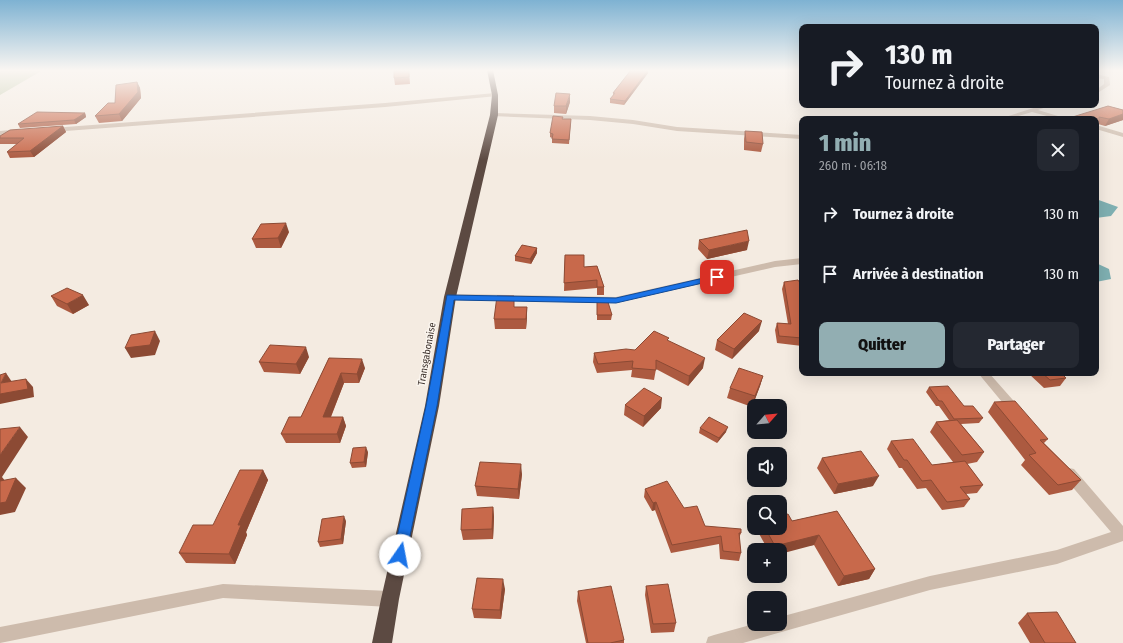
<!DOCTYPE html>
<html lang="fr">
<meta charset="utf-8">
<style>
body{margin:0;font-family:"Fira Sans Condensed",sans-serif;background:#242831;color:#f1f3f6;height:100vh;display:flex;flex-direction:column;font-size:15px;white-space:nowrap}
*{box-sizing:border-box;margin:0}
p{font-size:13px;color:#9ea1a6}
.icon{flex:none;width:22px;height:22px;fill:none;stroke:currentColor;stroke-width:2;stroke-linecap:round;stroke-linejoin:round}
.map{position:relative;flex:1;overflow:hidden}
.panel{position:absolute;left:799px;top:116px;width:300px;height:260px;display:flex;flex-direction:column;background:#171b24;border-radius:8px;box-shadow:0 4px 16px #0002}
.panel>*{flex:none}
.banner{position:absolute;left:799px;top:24px;width:300px;height:84px;border-radius:8px;box-shadow:0 4px 16px #0002;background:#171b24;color:#f1f3f6;overflow:hidden}
.needle{width:26px;rotate:63deg}
.tools{position:absolute;left:747px;top:399px;display:grid;gap:8px}
.tools a{display:grid;place-items:center;width:40px;height:40px;border-radius:8px;background:#171b24;box-shadow:0 4px 16px #0002;font-size:20px}
.pin{position:absolute;display:grid;place-items:center;width:34px;height:34px;color:#fff;margin:-17px;border-radius:8px;box-shadow:0 2px 6px #0006}
.me{position:absolute;width:44px;margin:-22px;rotate:12deg;stroke-linejoin:round;filter:drop-shadow(0 0 3px #0008)}
.turn{display:flex;align-items:center;gap:14px;height:84px;padding:0 20px;font-size:18px}
.turn .icon{width:52px;height:52px;stroke-width:2.5}
.turn b{display:block;font-size:28px;line-height:34px}
.round{display:grid;place-items:center;flex:none;width:42px;height:42px;border-radius:8px;background:#242831}
.headline{display:flex;align-items:center;justify-content:space-between;height:68px;padding:0 20px}
h1{font-size:24px;font-weight:800;line-height:30px;color:#92aeb2}
.primary-button{display:flex;gap:8px;margin-top:auto;padding:8px 20px}
.primary-button a{flex:1;height:46px;border-radius:8px;background:#92aeb2;color:#111;font-size:16px;font-weight:800;line-height:46px;text-align:center}
.primary-button a+a{background:#242831;color:#f1f3f6}
ul{padding:0;list-style:none}
li{display:flex;align-items:center;gap:12px;height:60px;padding:0 20px}
li div{flex:1}
li b{display:block;font-size:15px}
li em{font-style:normal}
.map>svg:first-child{display:block}
</style>
<div class="map">
<svg width="1123" height="643" viewBox="0 0 1123 643">
<rect width="100%" height="100%" fill="#f4ebe1"/>
<path fill="#b8c4a0" d="M0 70H43L0 95Z"/>
<path fill="#7fb0b2" d="M1096 199 1118 207 1111 216 1096 218Z
M1096 263 1109 269 1111 279 1096 282Z"/>
<g fill="none" stroke-linecap="round" stroke-linejoin="round">
<path fill="#cdbbac" fill-rule="evenodd" d="M1096 74 1109 77 1110 85 1096 94V90L1104 84V79L1096 78Z
M495 93 497 94V96L385 107 52 132 49 130 52 128 385 103Z
M1043 105H1052L1038 110 1068 119H1058L1032 112 1009 119H999Z
M494 113 590 116 633 120 677 127 802 135V139L677 131 633 124 590 120 492 116 491 115Z
M1096 125 1123 133V137L1096 129Z
M20 129 23 131 22 132 0 135V131Z
M802 258V264L775 267 616 303 450 300 445 297 450 294 616 297 775 261Z
M978 373H989L1020 408 1022 411 1020 414 1016 415 1012 414Z
M1069 468 1074 469 1123 526V541L1057 564 930 590 743 643H706L708 637 714 635 754 624H780V617L930 576 1057 550 1111 532 1064 477 1063 473 1064 469Z
M223 584 390 591 395 594 398 599 395 604 390 607 223 598 0 643V627Z"/>
<path fill="#5c4a42" fill-rule="evenodd" d="M487 70H493L498 95V115L456 297 439 406 399 599 392 643H372L381 599 425 406 444 297 490 115 492 95Z"/>
</g>
<path fill="#ac5a40" d="M394 70H409L410 84 395 85 394 78Z
M631 70H648V73L624 105 610 103V99L613 96V93Z
M137 82 140 88 141 98 122 121 99 123 95 116 115 103Z
M570 102 566 114 554 113V106Z
M1108 106 1123 110V120L1105 126 1098 124 1096 127V119Z
M85 113 86 117 76 124 20 128 18 124Z
M563 119H571L569 144 552 143V138L550 137V133Z
M63 126 66 132 34 157 10 158 7 152 17 144H0V136Z
M745 131 763 144 761 152 744 150V139Z
M289 232 281 248H256L252 239Z
M699 240 747 250 707 259 698 249Z
M537 248V253L531 264 515 261V256Z
M565 255 584 267 597 266 604 287V295H597V288L564 291Z
M784 282 802 286V346L777 343 775 330 777 323 788 324 782 289Z
M51 296 89 305 73 314 57 306Z
M597 299 612 315 611 320H597Z
M515 307H527V317L526 329H495L494 319Z
M759 331 732 359 715 350 717 340Z
M669 341 703 368 688 386 656 369 654 380 631 377 632 370 597 373 593 362 594 353 635 350Z
M309 357 300 374 264 372 259 362Z
M329 358 365 368 359 383H344L331 417H343L346 426 340 443H286L281 434 301 417Z
M1028 373H1061L1066 378 1060 386 1044 388Z
M763 376 760 386 752 407 727 398 730 388Z
M929 387 964 406 983 418 979 423 961 424 984 452 977 462 967 464 983 485 977 493 966 494 970 499 964 507 942 510 926 488 917 489 902 468H899L887 449 891 441 932 465 953 462 930 432 936 422 949 420 939 406H936L926 392Z
M994 402 1048 439 1044 443 1081 480 1072 490 1049 495 1021 465 1025 460 988 412Z
M625 405 661 408 643 427 624 415Z
M700 428 726 432 717 443 699 433Z
M368 452 366 467 352 468 350 463Z
M822 458 873 486 834 494 817 468Z
M263 470 268 480 246 532 247 535 235 564 186 563 179 553 213 525Z
M522 474 519 499 477 496 475 486Z
M645 489 684 508 705 526 741 533 739 538 741 553 739 561 720 559 719 544 671 553 655 510 652 511 644 497Z
M493 507 494 517 493 539 463 540 461 530Z
M837 511 875 569 869 579 838 586 814 545 780 550H768L757 530V528H765L792 521Z
M346 521 343 544 320 547 318 542Z
M646 586 676 623 674 632 651 633 645 595Z
M505 589 501 619 474 618 472 609Z
M578 591 624 640V643H586L577 601Z
M1027 613 1076 643H1030L1018 623Z"/>
<path fill="#8c4a34" d="M648 70V73L624 105 625 101Z
M137 82 140 88 141 98 122 121 119 114Z
M570 94V102L566 114V106Z
M85 113 86 117 76 124 74 120Z
M1123 114V120L1105 126 1109 119Z
M63 126 66 132 34 157 30 151Z
M286 223 289 232 281 248 278 238Z
M749 241 747 250 707 259 709 250Z
M537 248V253L531 264 530 259Z
M83 295 89 305 73 314 67 304Z
M527 307V317L526 329V319Z
M762 321 759 331 732 359 734 349Z
M155 331 160 341 155 355 131 358 125 348Z
M306 347 309 357 300 374 296 364Z
M705 358 703 368 688 386 689 376Z
M362 359 365 368 359 383 357 374Z
M6 373 12 382 1 383Z
M341 373 344 383 327 426 323 417Z
M763 376 760 386 752 407 755 396Z
M26 379 33 387 34 397 0 404V394Z
M662 398 661 408 643 427 644 416Z
M343 417 346 426 340 443 337 434Z
M20 427 28 437 2 477 6 482 0 492V455Z
M728 427 726 432 717 443 719 438Z
M366 447 368 452 366 467 364 462Z
M521 464 522 474 519 499 518 489Z
M263 470 268 480 246 532 247 535 235 564 229 554 238 525Z
M879 476 873 486 834 494 838 484Z
M16 478 26 488 15 512 0 515V503Z
M656 502 655 510 652 511 653 503Z
M493 507 494 517 493 539 492 529Z
M344 516 346 521 343 544 341 539Z
M819 535 814 545 780 554V550H773L775 546Z
M875 569 869 579 838 586 844 576Z
M503 579 505 589 501 619 500 610Z"/>
<path fill="#c8694b" stroke="#8c4a34" d="M394 70H409V77L394 78Z
M631 70H648L625 101 610 99 615 93H613Z
M137 82 138 92 119 114 95 116 108 103H115L116 85Z
M556 93 570 94 566 106H554Z
M1108 106 1123 110V114L1109 119 1099 117V123L1096 124V119H1066Z
M37 112 85 113 74 120 18 124Z
M553 116 563 117 562 119H571L569 140 552 139 553 134 550 133Z
M63 126 30 151 7 152 24 138H0V136L10 130Z
M745 131 762 132 763 144 746 142Z
M286 223 278 238 252 239 261 224Z
M747 230 749 241 709 250 699 240Z
M522 245 537 248 530 259 515 256Z
M565 255H584V267L597 266 604 287H597V280L564 283Z
M798 280 802 286V338L779 336 777 323 791 324 784 282Z
M67 288 83 295 67 304 51 296Z
M497 296H514V307H527L526 319H494Z
M597 299H607L612 315H597Z
M744 313 762 321 734 349 717 340Z
M155 331 150 345 125 348 131 335Z
M654 331 669 338 667 340 705 358 689 376 656 360V370L632 368 633 361 598 364 594 353 626 349 635 350Z
M270 345 306 347 296 364 259 362Z
M329 358 362 359 357 374 341 373 323 417H343L337 434H281L289 417H301Z
M739 368 763 376 755 396 730 388Z
M6 373 1 383 26 379 28 389 0 394V375Z
M1042 373H1061L1066 378 1050 380Z
M948 386 964 406H973L983 418 954 419 942 401H939L929 387Z
M644 388 662 398 644 416 625 405Z
M1015 401 1048 439 1040 440 1081 480 1058 485 1029 455 1036 453 994 402Z
M709 417 728 427 719 438 700 428Z
M957 420 984 452 962 455 936 422Z
M20 427 0 455V429Z
M913 439 932 465 965 461 983 485 960 487 970 499 947 502 931 480 922 481 907 460H904L891 441Z
M366 447 364 462 350 463 353 448Z
M861 451 879 476 838 484 822 458Z
M480 462 521 464 518 489 475 486Z
M240 470H263L238 525H241L229 554 179 553 193 525H213Z
M16 478 6 502 0 503V481Z
M667 481 684 508 697 506 705 526 741 529V533H739L741 553 723 551 721 536 672 545 656 502 653 503 645 489Z
M493 507 492 529 461 530 462 509Z
M837 511 875 569 844 576 819 535 775 546 765 528H780V516L788 514 792 521Z
M344 516 341 539 318 542 322 519Z
M477 578 503 579 500 610 472 609Z
M668 584 676 623 653 624 646 586Z
M611 586 624 640 610 643H588L578 591Z
M1057 612 1076 643H1045L1027 613Z"/>
<linearGradient id="sky" x2="0" y2="1"><stop stop-color="#7eb2d2"/><stop offset="0.44" stop-color="#faf6f2"/><stop offset="1" stop-color="#faf6f2" stop-opacity="0"/></linearGradient>
<rect width="1123" height="160" fill="url(#sky)"/>
<path fill="#1a73e8" stroke="#114b97" d="M717 275 721 277 720 279 616 303 454 300 437 406 406 555 404 559 400 561 395 559 393 555 426 406 447 295 616 298Z"/>
<g text-anchor="middle" dominant-baseline="central" stroke-width="3" stroke-linejoin="round" paint-order="stroke">
<g font-size="10" fill="#3b302b" stroke="#fbf5ee">
<text transform="translate(427 354) rotate(-80)">Transgabonaise</text>
</g>
</g>
</svg>
<div class="tools">
<a><svg class="needle" viewBox="-14 -14 28 28"><path d="M0-13l5 13h-10z" fill="#e53935"/><path d="M0 13l5-13h-10z" fill="#9ea1a6"/></svg></a>
<a><svg class="icon" aria-label="sound" viewBox="0 0 24 24"><path d="M4 9h4l5-4v14l-5-4H4zM17 9q2 3 0 6"/></svg></a>
<a><svg class="icon" aria-label="search" viewBox="0 0 24 24"><circle cx="10" cy="10" r="6"/><path d="M15 15l6 6"/></svg></a>
<a>+</a>
<a>−</a>
</div>
<div class="pin" style="left:717px;top:277px;background:#d93025"><svg class="icon" aria-label="arrive" viewBox="0 0 24 24"><path d="M6 21V4h12l-3 4 3 4H6"/></svg></div>
<svg class="me" style="left:400px;top:555px" viewBox="-20 -20 40 40"><circle r="19" fill="#fff"/><path d="M0-13L10 11 0 6-10 11z" fill="#1a73e8"/></svg>
<div class="banner">
<div class="turn"><svg class="icon" aria-label="right" viewBox="0 0 24 24"><path d="M7 20v-9h11M14 6l5 5-5 5"/></svg><div><b>130 m</b>Tournez à droite</div></div>
</div>
<section class="panel">
<div class="headline"><div><h1>1 min</h1><p>260 m · 06:18</p></div><a class="round"><svg class="icon" aria-label="close" viewBox="0 0 24 24"><path d="M6 6l12 12M18 6L6 18"/></svg></a></div>
<ul>
<li><svg class="icon" aria-label="right" viewBox="0 0 24 24"><path d="M7 20v-9h11M14 6l5 5-5 5"/></svg><div><b>Tournez à droite</b></div><em>130 m</em></li>
<li><svg class="icon" aria-label="arrive" viewBox="0 0 24 24"><path d="M6 21V4h12l-3 4 3 4H6"/></svg><div><b>Arrivée à destination</b></div><em>130 m</em></li>
</ul>
<div class="primary-button"><a>Quitter</a><a>Partager</a></div>
</section>
</div>
